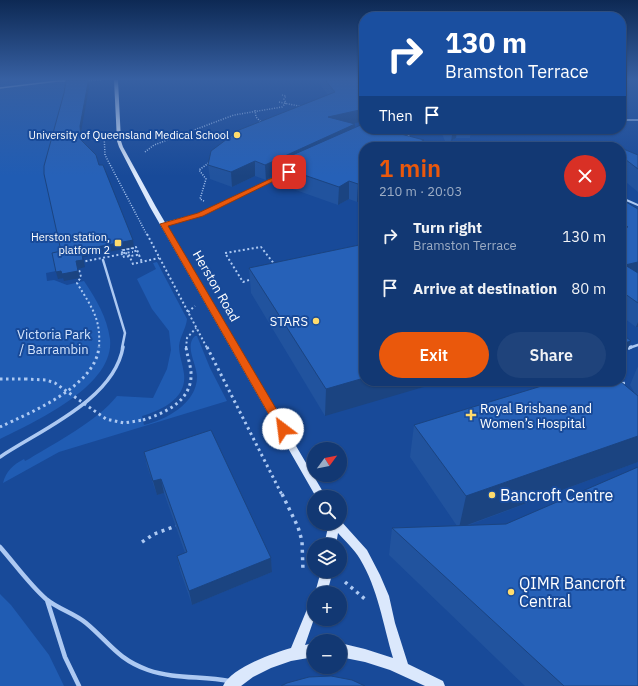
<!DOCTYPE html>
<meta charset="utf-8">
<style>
body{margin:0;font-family:"IBM Plex Sans",sans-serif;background:#1f437b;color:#f1f3f6;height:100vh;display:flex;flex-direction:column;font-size:15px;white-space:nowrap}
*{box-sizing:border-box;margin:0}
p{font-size:13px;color:#9cacc4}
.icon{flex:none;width:22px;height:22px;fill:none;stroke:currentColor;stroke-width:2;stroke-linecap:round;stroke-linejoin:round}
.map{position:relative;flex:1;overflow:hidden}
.sheet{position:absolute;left:359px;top:142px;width:267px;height:244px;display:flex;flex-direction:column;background:#123873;border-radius:16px;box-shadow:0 1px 3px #0004,0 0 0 1px #315285}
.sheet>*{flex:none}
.top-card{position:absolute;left:359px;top:12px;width:267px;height:122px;border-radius:16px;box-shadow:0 1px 3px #0004,0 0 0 1px #315285;background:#1a4fa0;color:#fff;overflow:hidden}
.needle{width:26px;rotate:58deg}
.buttons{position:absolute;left:307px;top:442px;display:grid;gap:8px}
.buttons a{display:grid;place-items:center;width:40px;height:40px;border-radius:50%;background:#123873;box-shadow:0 1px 3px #0004,0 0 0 1px #315285;font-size:20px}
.pin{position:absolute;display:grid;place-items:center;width:34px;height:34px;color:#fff;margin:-17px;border-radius:8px;box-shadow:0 2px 6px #0006}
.me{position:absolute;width:44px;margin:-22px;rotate:330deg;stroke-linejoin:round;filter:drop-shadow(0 0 3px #0008)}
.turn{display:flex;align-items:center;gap:14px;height:84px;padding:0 20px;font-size:18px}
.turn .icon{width:52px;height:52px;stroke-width:2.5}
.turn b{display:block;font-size:28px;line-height:34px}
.then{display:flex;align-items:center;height:38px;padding:0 20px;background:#0003;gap:8px;font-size:15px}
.round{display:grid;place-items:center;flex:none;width:42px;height:42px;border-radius:21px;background:#1f437b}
.overview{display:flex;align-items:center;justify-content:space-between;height:68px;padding:0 20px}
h1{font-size:24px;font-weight:600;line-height:30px;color:#ea580c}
.button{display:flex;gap:8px;margin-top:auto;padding:8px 20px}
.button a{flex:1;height:46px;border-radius:24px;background:#ea580c;color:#fff;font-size:16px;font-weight:600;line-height:46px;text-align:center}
.button a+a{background:#1f437b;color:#f1f3f6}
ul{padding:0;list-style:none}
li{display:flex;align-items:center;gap:12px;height:52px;padding:0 20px}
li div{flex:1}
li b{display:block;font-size:15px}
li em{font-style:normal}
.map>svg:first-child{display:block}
</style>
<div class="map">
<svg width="638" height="686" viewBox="0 0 638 686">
<rect width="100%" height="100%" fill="#184a99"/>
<path fill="#205cb3" d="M0 80H65L68 86 63 258 56 271 46 273 47 281 54 280 67 285 84 281C96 299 107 317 110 339 115 386 34 422 0 439Z
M157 262 187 319C186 329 180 336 179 346 179 355 183 365 184 374 187 398 162 410 142 416L144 425C166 420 197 403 197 377 197 364 184 346 195 336H197L210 368 227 401 59 452 3 483C6 471 13 465 24 459L25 461 29 459C58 441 96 422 117 396L153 398 167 369 171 350 169 331 152 309 137 279 156 269 153 263Z
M0 594 11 605 49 655 64 686H0Z"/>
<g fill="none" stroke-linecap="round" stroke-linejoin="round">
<path stroke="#adc9f2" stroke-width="1.5" stroke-dasharray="1 1.5" stroke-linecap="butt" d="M95 80H102
M279 102 304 107
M255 110 256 117 260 121V125
M104 134 105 155 147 235
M145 152 154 145 234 115 282 107 286 103 284 99 286 96 282 95
M204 201 200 199 206 179 199 170 210 162"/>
<path stroke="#adc9f2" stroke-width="2" stroke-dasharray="2 2.5" stroke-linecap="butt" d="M147 234 207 348
M122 248 124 253 133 252
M139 255 142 262
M78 266 81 277 77 283C92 308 101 318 99 348
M249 280 243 282 225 253 261 247 275 265
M188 312 195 306
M186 348 187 338 196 328"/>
<path stroke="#adc9f2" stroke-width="3" stroke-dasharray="2.5 3.5" stroke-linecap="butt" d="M207 347 282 495
M621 364 624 387
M0 379H25
M143 420C166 413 193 400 191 372 190 363 187 355 186 347
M0 427C31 412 95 387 99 347"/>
<path stroke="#adc9f2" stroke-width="3.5" stroke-dasharray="3 4.5" stroke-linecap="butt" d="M282 494 298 527 302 541 303 571
M142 542 154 534 176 526
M345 582 366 600"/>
<path stroke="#adc9f2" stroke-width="1.5" d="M0 88 58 81
M621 120H638
M407 134H423L428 132V129
M422 143 510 144 528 147"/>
<path stroke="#adc9f2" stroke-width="2" d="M525 146 528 147
M621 196 624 199 638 205"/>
<path stroke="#adc9f2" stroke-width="2.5" d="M103 260 125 333 122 348
M629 348 638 345"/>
<path stroke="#adc9f2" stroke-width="3.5" d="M629 348 631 347
M0 457C40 430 114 400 123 347"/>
<path stroke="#adc9f2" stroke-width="4.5" d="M0 547C15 564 29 584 46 599 58 609 74 613 86 623 109 642 117 659 148 670 174 679 202 676 229 681
M47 600 65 657 79 686"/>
<path stroke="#adc9f2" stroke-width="2" d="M403 130 410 138
M393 134 403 130"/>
<path stroke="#adc9f2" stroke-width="2.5" d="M163 224 201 214 277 178"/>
<path fill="#dbe8fc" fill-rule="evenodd" d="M114 80H118L121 141 123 147 156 207 326 497H316L150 207 119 147 117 141Z
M340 520 367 550 380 575 389 596 395 623 408 664 443 681 445 686H425L390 670 365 662 340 657V643L365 649 393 658C383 624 378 589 360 559 354 549 345 541 338 533L336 545H324L329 523H340Z
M321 571H333L327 593H315Z
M314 600V619L305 645 314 643V657L291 661 271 668 253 677 241 686H223C231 668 273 653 291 648L310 602Z"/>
<path stroke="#adc9f2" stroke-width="1.5" stroke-dasharray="1 1.5" stroke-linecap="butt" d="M86 81 95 80"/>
<path stroke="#adc9f2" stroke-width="2" stroke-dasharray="2 2.5" stroke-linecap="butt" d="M123 250 134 248 137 255 124 257 121 250 136 247 139 255
M81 262 128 253 133 264 159 258"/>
<path stroke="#adc9f2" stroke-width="3" stroke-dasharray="2.5 3.5" stroke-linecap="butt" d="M25 379 46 380 55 383 106 419 124 423 143 420"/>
<path stroke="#adc9f2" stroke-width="1.5" d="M58 81H68"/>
</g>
<path fill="#21539e" d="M317 80H364V121L353 124H355V128L363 124 357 202 349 199 338 205 273 182V176L266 180 255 176 232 187 210 179 208 165 328 95Z
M440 129H471L470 138H456L451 141H445Z
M621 148 638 155V192L621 178Z
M621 199 638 209V327H636L621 316Z
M364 244 325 416 251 293 249 268Z
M638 367V462L466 526 638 686H525L389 555 392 528 457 526 410 457 414 425 634 392 630 385 637 368Z
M144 452 271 558 272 572 192 605 180 570 177 556 185 553 164 493 157 495 147 466Z"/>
<path fill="#1b4481" d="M88 80 89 88 81 132 82 146 81 140 80 126Z
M364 109V121L328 130V117Z
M355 124V138L272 164 273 176 266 180 265 165Z
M453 129H457L456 138 451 141Z
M424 140 423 147 418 143Z
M255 161V176L232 187 231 172Z
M349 181V199L338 205 339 187Z
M364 181V199L357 202 358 184Z
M133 240 134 247 83 257 85 267 78 269 80 278 64 281 62 274 76 261 81 250Z
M638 262V279L625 265Z
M61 271 64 278 58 279 56 272Z
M638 322V327H636Z
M631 341 621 366V344Z
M364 378V381H444L325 416 326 389Z
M638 436V462L459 528 466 496Z
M161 479 164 493 157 495 153 481Z
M271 558 272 572 192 605 189 591Z"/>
<path fill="#2661b8" stroke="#1b4481" d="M66 80H88V83L80 126 81 140 96 155 99 165H103L133 240 81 250 83 260 76 261 78 271 62 274 61 271 56 272 52 253 61 251 44 174V166L64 93 66 81Z
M325 80H364V109L328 117 355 124 265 165 255 161 231 172 208 165 211 151 239 130 335 92Z
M363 124H364V129H382L424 140 418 143 428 146 426 147H364V181L358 184 349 181 339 187 272 164Z
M621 148 638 155V169L621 156Z
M621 199 638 209V262L625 265 638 273V303L621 291V228L628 227 621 222Z
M364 244V378L326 389 249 268Z
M621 333 631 341 621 344Z
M558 381H620L638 396V436L466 496 414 425Z
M211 430 271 558 189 591 177 556 187 552 161 479 153 481 144 452Z
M638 467V686H564L392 528 506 524Z
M331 676 352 680 365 686H281L287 683 309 677Z"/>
<linearGradient id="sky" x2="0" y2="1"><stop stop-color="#0d2954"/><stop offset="0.45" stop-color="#3760a2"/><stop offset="1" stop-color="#3760a2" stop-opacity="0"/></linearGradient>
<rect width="638" height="176" fill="url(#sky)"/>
<path fill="#ea580c" stroke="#983908" d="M287 171 292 172 203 216 168 226 288 429 286 432H279L160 224 198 213Z"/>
<g fill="#ffdc6d" stroke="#184a99" stroke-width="1.5">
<circle cx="237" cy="135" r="4"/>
<rect x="114" y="239" width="8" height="8" rx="2"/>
<circle cx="316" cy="321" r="4"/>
<path d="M469 409h4v4h4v4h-4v4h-4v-4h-4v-4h4z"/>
<circle cx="492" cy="495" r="4"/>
<circle cx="511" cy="592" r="4"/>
</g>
<g text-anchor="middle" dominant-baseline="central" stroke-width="4" stroke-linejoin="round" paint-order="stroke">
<g font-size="11" fill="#fff" stroke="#184a99" text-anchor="end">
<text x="229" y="135">University of Queensland Medical School</text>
<text x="110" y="237">Herston station,<tspan x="110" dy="13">platform 2</tspan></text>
</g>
<g font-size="13" fill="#fff" stroke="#184a99">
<text transform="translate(216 286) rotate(60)">Herston Road</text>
</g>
<g font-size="13" fill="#fff" stroke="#184a99" text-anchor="end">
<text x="308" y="321">STARS</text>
<text x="480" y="408" text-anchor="start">Royal Brisbane and<tspan x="480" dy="15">Women’s Hospital</tspan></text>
</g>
<g font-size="13" fill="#d4e4fc" stroke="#184a99">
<text x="54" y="334">Victoria Park<tspan x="54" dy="15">/ Barrambin</tspan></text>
</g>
<g font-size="16" fill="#fff" stroke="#184a99" text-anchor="start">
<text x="500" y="495">Bancroft Centre</text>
<text x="519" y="583">QIMR Bancroft<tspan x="519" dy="18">Central</tspan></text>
</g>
</g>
</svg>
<div class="buttons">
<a><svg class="needle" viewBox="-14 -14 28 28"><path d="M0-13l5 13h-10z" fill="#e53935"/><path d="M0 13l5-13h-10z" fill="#9cacc4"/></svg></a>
<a><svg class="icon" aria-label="search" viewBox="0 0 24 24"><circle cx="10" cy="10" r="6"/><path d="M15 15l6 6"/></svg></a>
<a><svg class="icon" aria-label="layers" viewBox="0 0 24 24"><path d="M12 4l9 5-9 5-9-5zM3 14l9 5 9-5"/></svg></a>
<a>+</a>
<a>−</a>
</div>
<div class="pin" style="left:289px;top:172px;background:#d93025"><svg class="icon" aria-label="arrive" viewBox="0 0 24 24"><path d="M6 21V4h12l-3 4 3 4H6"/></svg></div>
<svg class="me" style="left:283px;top:429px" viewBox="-20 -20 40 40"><circle r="19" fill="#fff"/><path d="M0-13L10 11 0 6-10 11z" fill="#ea580c"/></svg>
<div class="top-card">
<div class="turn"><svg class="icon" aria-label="right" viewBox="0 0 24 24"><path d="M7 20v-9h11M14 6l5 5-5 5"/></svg><div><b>130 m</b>Bramston Terrace</div></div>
<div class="then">Then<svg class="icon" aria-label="arrive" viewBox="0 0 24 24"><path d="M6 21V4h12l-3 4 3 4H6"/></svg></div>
</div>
<section class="sheet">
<div class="overview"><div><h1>1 min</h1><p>210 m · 20:03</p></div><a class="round" style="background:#d93025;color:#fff"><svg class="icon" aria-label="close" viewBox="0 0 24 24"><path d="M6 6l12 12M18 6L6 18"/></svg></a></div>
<ul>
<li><svg class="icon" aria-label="right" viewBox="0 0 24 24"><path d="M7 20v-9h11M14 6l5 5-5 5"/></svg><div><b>Turn right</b><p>Bramston Terrace</p></div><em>130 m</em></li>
<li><svg class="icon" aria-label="arrive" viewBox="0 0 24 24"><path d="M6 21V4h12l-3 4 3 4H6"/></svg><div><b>Arrive at destination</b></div><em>80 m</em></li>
</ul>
<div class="button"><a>Exit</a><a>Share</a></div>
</section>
</div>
